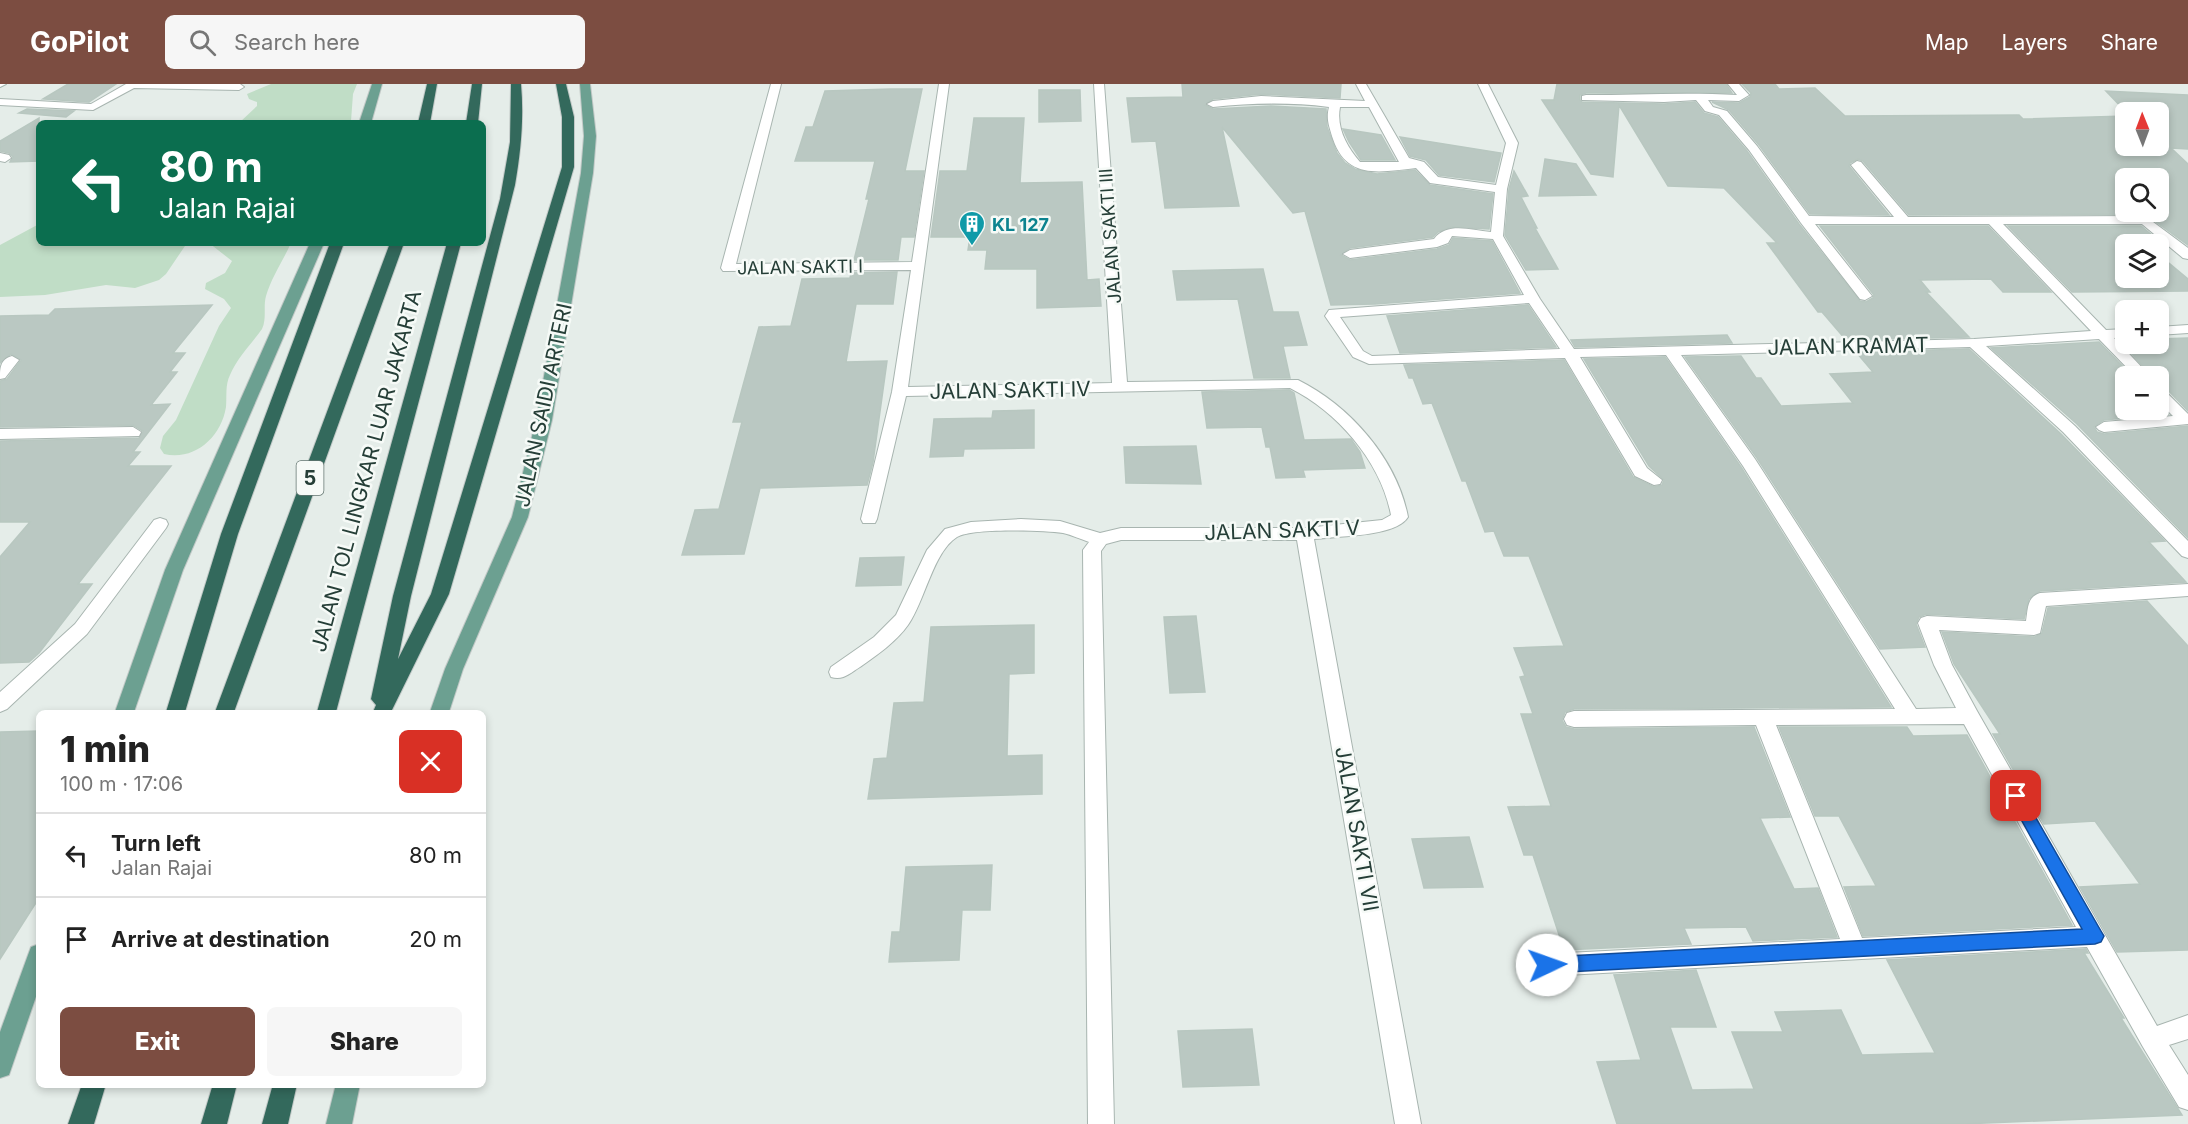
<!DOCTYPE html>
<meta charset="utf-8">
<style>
body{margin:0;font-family:Inter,sans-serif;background:#f6f6f6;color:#222;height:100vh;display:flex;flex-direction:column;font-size:22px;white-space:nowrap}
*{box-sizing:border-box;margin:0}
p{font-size:20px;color:#767676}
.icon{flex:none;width:33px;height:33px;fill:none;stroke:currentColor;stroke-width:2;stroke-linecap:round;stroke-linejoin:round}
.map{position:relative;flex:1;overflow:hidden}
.panel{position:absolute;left:36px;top:626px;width:450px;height:378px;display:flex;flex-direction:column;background:#fff;border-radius:9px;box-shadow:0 3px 9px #0003}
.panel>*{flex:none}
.guide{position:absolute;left:36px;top:36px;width:450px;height:126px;border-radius:9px;box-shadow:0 3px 9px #0003;background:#0b6e4f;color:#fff;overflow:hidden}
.needle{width:39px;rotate:359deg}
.tools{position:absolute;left:2115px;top:18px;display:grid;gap:12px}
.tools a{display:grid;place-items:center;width:54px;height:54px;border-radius:9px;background:#fff;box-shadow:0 3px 9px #0003;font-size:30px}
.pin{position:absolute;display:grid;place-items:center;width:51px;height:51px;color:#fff;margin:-26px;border-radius:12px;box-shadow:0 3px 9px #0006}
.me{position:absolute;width:66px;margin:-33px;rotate:87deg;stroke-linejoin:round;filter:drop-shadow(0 0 4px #0008)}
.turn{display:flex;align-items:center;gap:21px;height:126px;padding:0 24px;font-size:27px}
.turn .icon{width:78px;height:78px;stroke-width:2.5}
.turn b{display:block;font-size:42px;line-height:51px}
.round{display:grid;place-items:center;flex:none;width:63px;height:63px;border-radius:9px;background:#f6f6f6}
.overview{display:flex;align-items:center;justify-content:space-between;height:102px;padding:0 24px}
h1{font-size:36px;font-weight:800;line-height:45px}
.cta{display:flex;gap:12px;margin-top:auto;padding:12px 24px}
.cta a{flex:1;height:69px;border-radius:9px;background:#7c4d41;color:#fff;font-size:24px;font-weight:800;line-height:69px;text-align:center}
.cta a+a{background:#f6f6f6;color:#222}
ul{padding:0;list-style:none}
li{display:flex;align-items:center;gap:18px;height:84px;padding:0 24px;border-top:2px solid #e0e0e0}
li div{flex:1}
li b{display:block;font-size:22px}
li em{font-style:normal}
header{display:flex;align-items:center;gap:36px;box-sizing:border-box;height:84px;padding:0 30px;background:#7c4d41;color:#fff}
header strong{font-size:28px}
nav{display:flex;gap:33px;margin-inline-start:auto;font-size:21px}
.search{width:420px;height:54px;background:#f6f6f6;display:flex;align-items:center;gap:15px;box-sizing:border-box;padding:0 21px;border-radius:9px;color:#767676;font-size:22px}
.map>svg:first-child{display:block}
</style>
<header>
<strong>GoPilot</strong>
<div class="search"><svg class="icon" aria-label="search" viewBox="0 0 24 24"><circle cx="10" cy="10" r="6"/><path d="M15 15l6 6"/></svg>Search here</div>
<nav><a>Map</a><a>Layers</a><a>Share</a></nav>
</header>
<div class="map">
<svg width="2188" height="1040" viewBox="0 0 2188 1040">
<rect width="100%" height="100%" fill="#e5ede9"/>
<path fill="#c0ddc6" d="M271 0H357L353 10 351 37 349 39H239L257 22V18L249 15 247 10Z
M39 140V159H187L166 190 159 196 135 204 106 201 45 211 0 213V161Z
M209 159H291C283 177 272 192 266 212 263 223 267 234 262 245 252 259 237 274 230 291 225 301 227 312 226 323 221 354 194 377 164 370L160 364 163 352 176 336 219 242 231 224 224 215 205 205 206 199 225 189 232 177Z"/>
<path fill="#bac8c2" stroke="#b8c7c0" stroke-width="1.5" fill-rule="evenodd" d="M68 0H116L89 18 43 15Z
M1182 0H1341L1340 14 1261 10 1213 15 1205 21 1213 25 1271 22 1326 25 1327 43 1337 69 1345 79 1355 85 1377 90 1415 86 1430 101 1493 110 1489 145 1452 143 1438 148 1433 153 1350 164 1341 171 1350 176 1437 165 1449 161 1453 154 1492 157 1520 209 1375 220 1331 221 1305 127 1293 129 1222 43 1239 122 1165 124 1156 57 1132 58 1127 14 1183 13Z
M1557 0H1726L1732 9H1586L1580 11V16L1582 18 1664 20 1695 18 1704 29 1718 33 1747 67 1799 140 1860 217 1866 218 1873 214 1874 211 1820 142H1988L2051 208H2003L1991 195 1920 196 1930 208H1926L1969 253 1846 256 1822 228H1818L1767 159H1777L1724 104 1668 102 1619 21 1613 93 1591 90 1542 16H1554Z
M1742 0H1775L1779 5 1815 4 1845 32 2019 31 2023 35 2126 32V62H2158V28H2126L2106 7 2188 11V65L2171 64 2188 80V161L2145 130 1909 131 1863 77 1858 75 1850 79 1849 82 1889 131 1810 130 1759 61 1729 26 1712 18 1739 19 1750 13 1751 9ZM2126 94H2158V128H2126Z
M891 5H922L905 87H924L914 153H901L898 176H854L869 115H866L875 77H795L806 43H813L825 7Z
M1039 6H1080L1081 37 1039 38Z
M27 25 74 27 66 33 19 29Z
M39 34V77L10 78 13 73 9 69 0 67V57Z
M974 34H1024L1020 99 1082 98 1087 196 1099 195 1101 222 1037 224V185H985L987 166H968L970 153H931L940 87H967Z
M1343 45 1381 51 1395 76H1361L1349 58Z
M1400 53 1501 69 1494 98 1439 91 1426 76 1410 72Z
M1545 75 1576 80 1596 111 1539 112Z
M1514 87 1528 112 1521 113 1537 144H1535L1558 185 1526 186 1505 151 1509 105Z
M2008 142H2141L2165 162 2126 160V194H2158V170L2188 195V207L2072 208Z
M1263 185 1273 228H1298L1307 261 1283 262 1290 294H1254L1238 215 1177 216 1173 187Z
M897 188 893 220H856L846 278 887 277 873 378 867 401 760 404 744 470 682 471 695 426 719 425 742 338H733L759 243 791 242 802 195 850 194 851 189Z
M212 221 173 269H185L170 288H177L151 321 170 320 133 368H140L128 382H171L78 500H92L39 569 29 578 0 579V473L30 438H0V357L139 354 143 347 133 341 0 343V297L7 295 21 276 11 270 0 279V232L49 231 55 225Z
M1528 221 1556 263 1400 269 1387 232Z
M1727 251 1732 259 1575 263 1571 256Z
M2188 254V327L2165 303 2158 302V292H2152L2120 257H2126V260H2158V255Z
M2099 258 2132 292H2126V326H2158V321L2168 330 2104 336 2094 343 2097 348 2104 350 2188 342V454L2077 340 1991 264Z
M1969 265 2061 350 2165 457 2149 458 2186 498 2040 507 2029 515 2024 535 1926 530 1919 533 1916 540 1925 563 1880 565 1757 374 1685 273 1741 272 1756 294H1761L1781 322 1853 319 1830 290 1873 288 1856 268Z
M1665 273 1741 383 1891 623 1574 625 1565 628 1562 636 1566 643 1574 645 1754 643 1790 733 1760 734 1794 805 1818 804 1837 853 1753 857 1746 843 1684 844 1691 860 1564 866 1533 771H1524L1508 723 1551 722 1521 630H1533L1520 593 1525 592 1514 564 1564 562 1529 472H1504L1494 447 1485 448 1466 397H1462L1432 319 1423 320 1413 294H1409L1404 281 1564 276 1633 393 1654 403 1662 401 1664 396 1649 382 1584 275Z
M1289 306 1294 309 1304 356 1351 355 1360 368 1365 384 1303 386 1305 393 1276 394 1270 363H1266L1262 343 1207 344 1202 308Z
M1034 326V364L964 365 963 372 930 373 934 335 992 334 993 327Z
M1196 362 1201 400 1126 399 1124 363Z
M904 473 901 501 856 502 860 474Z
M2147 517 2188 562V866L2117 868 2080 803 2140 800 2095 737 2044 740 1993 650H2000L1954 580 1942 548 2035 553 2042 549 2048 524Z
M1196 532 1205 608 1170 609 1164 533Z
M1034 541V589L1009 590 1007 672 1042 671V710L868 715 874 675 887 674 894 619 924 618 931 543Z
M1779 643H1907L1913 652 1967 651 2072 841 1863 852 1844 803 1876 802 1839 732H1815Z
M39 647V814L0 875V648Z
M1469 753 1483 803 1424 804 1412 755Z
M992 781 990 826H962L959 876 889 878 892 848H900L906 783Z
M2086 865 2088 869H2084L2124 934H2121L2182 1031 1962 1040H1617L1597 978 1641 976 1614 891 1696 886 1716 943H1670L1692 1006 1754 1005 1732 948H1783L1775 928 1841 926 1862 971 1935 969 1887 876Z
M1252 945 1259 1001 1183 1003 1178 947Z"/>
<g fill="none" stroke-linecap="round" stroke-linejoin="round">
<defs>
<path id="street" d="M126 0H240L244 3 239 6 134 4 93 26 0 21V15L91 20Z
M771 0H781L736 180 912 178 939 0H949L908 303 1112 299 1094 0H1104L1127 298 1298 296C1350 322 1397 375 1408 433 1396 453 1337 452 1314 455L1421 1040H1395L1297 456H1121L1106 460 1101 467 1114 1040H1088L1083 466 1089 458C1080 455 1072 451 1063 449 1044 446 972 444 957 453 933 468 925 517 908 541 896 558 877 571 860 583 850 589 843 597 831 593L829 588 831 583 874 553 896 531 927 466 945 445 971 438 1021 435 1060 437 1100 449 1121 444H1305L1382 436 1391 431C1381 378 1338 328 1290 304L906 312 877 435 875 439H863L861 435 892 308 911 186 723 187 721 184Z
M1356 0H1366L1409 74 1424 78 1438 93 1496 101 1506 59 1478 0H1488L1518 59 1507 105 1503 152 1540 215 1574 265 1974 255 2091 247 1989 140H1815L1872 212 1865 216 1860 215 1801 139 1749 66 1719 31 1705 27 1696 16 1664 18 1582 16V12L1586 11C1636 11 1687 8 1737 11L1728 0H1739L1749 11 1739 17 1708 16 1713 23 1727 27 1757 62 1809 132 1894 133 1851 81 1857 77 1861 78 1908 133 2145 132 2188 164V175L2183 174 2142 140H2003L2106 246 2126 245V253L2114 254 2150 292H2135L2099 255 1986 262 2075 342 2188 457V474L2182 472 2063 348 1970 263 1681 271 1755 375 1916 625 1956 624 1934 581 1918 539 1921 534 1927 532 2026 537C2028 525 2027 513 2040 509L2188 500V512L2046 522 2040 549 2034 551 1939 546 1952 581 1977 627 2157 942 2188 931V955L2169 961 2188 991V1026L2179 1023 2143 963 2087 863 1547 892 1539 889 1536 881 1539 873 1547 870 1840 855 1756 641 1574 643 1567 641 1564 635 1567 629 1574 627 1895 625 1743 382 1666 271 1580 273 1647 384 1662 396 1660 400 1654 401 1635 392 1565 274 1369 280 1353 273 1325 232 1329 226 1524 211 1493 155 1452 152 1448 159 1437 163 1350 174 1343 170 1350 166 1434 155C1447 138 1470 146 1491 148L1495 108 1430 99 1416 84C1380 88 1347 96 1333 55 1329 42 1326 35 1329 23 1289 18 1253 19 1213 23L1207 20 1213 17 1261 12 1365 17ZM1340 23H1369L1399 78H1360C1347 63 1336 44 1340 23ZM1529 219 1560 265 1372 272 1363 267 1340 233ZM1964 640 2076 843 1862 854 1776 641Z
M0 69 9 71 11 74 5 78 0 77Z
M2188 241V249L2158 251V243Z
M12 272 19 276 5 294 0 295C0 285 0 275 12 272Z
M2158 304 2163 305 2188 330V340L2104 348 2099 346 2096 343 2104 338 2173 332 2158 317Z
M133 343 141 348 139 352 0 355V345Z
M160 434 166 436 168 440 166 444 87 550 7 625 0 628V608L75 540 154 436Z"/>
<path id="secondary" d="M0 0H6L0 3Z"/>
<path id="primary" d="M372 0H382L371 39H359Z
M580 0H590L596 52 593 89 552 336 528 433 463 585 449 628H430L445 585 512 433 536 336 581 89 584 52Z
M310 159H324L183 486 134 628H115L165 486Z
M39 860V904L9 991 0 994V948L28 871 31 863Z
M336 1000H360L352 1040H326Z"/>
<path id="highway" d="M427 0H437L430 39H418Z
M472 0H482L478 39H466Z
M511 0H521C524 34 521 67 515 101L411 512 398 575 431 510 562 83V33L556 0H566L574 33V83L449 510 391 628H373L376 621 371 615 393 512 500 115 510 58Z
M330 159H344L238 450 185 628H166L221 450Z
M390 159H404L234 628H215Z
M447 159H461L336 628H317Z
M82 1000H106L94 1040H68Z
M213 1000H237L227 1040H201Z
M273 1000H297L288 1040H262Z"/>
</defs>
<use href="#street" stroke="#a8b5b0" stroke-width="2"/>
<use href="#secondary" stroke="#a4b8b1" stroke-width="2"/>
<use href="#primary" stroke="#c2c9c7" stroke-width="2"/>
<use href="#highway" stroke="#c2c9c7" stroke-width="2"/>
<use href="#street" fill="#fff" fill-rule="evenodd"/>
<use href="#secondary" fill="#fff" fill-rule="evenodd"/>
<use href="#primary" fill="#6ca091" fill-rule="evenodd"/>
<use href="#highway" fill="#33695c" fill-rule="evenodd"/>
</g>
<path fill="#1a73e8" stroke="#114b97" stroke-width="1.5" d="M2016 706 2021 708 2101 847 2104 852 2101 858 2095 860 1547 889 1541 887 1539 881 1541 875 1547 873 2082 845 2008 712 2010 708Z"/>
<defs>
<symbol id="building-pin" viewBox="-11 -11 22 30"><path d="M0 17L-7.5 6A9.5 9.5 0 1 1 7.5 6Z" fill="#0f9aa8" stroke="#f6faf7"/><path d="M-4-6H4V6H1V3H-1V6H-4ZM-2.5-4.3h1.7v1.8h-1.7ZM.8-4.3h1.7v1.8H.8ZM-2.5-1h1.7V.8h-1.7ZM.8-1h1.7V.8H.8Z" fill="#fff"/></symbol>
</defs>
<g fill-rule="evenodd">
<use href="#building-pin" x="957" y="125" width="30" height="40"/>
</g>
<g text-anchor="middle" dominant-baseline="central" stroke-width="5" stroke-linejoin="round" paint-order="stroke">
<g font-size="18" font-weight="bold" fill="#0d838f" stroke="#f6faf7" text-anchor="start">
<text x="992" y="140">KL 127</text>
</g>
<g font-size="18" fill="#253e37" stroke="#f6faf7">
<text transform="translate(1110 152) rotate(-94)">JALAN SAKTI III</text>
<text transform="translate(800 183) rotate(-1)">JALAN SAKTI I</text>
</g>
<rect fill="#f6faf7" stroke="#647671" stroke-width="1.5" x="296.5" y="377" width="27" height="34" rx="4.5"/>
<g font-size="20" font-weight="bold" fill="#253e37">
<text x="310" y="394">5</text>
</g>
<g font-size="21" fill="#253e37" stroke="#f6faf7">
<text transform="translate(1848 262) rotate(-1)">JALAN KRAMAT</text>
<text transform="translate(1010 306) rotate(-1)">JALAN SAKTI IV</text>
<text transform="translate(543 321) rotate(-78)">JALAN SAIDI ARTERI</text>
<text transform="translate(366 387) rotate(-75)">JALAN TOL LINGKAR LUAR JAKARTA</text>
<text transform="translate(1282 446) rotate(-2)">JALAN SAKTI V</text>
<text transform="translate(1357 745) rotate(80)">JALAN SAKTI VII</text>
</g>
</g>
</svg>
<div class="tools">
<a><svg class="needle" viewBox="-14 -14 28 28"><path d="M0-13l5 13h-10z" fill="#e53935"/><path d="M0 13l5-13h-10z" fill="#767676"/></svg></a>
<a><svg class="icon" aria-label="search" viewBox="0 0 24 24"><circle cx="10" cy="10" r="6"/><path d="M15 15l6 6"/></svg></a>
<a><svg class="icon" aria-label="layers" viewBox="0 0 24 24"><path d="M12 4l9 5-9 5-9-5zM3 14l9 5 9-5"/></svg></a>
<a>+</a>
<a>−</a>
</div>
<div class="pin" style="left:2016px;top:712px;background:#d93025"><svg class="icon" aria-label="arrive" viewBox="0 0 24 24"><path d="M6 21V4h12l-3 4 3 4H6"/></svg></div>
<svg class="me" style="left:1547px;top:881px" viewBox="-20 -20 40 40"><circle r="19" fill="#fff"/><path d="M0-13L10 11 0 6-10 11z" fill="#1a73e8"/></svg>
<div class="guide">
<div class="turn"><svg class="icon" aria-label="left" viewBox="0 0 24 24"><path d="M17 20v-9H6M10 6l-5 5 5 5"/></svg><div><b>80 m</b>Jalan Rajai</div></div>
</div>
<section class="panel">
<div class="overview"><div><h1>1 min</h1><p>100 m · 17:06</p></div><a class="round" style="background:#d93025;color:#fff"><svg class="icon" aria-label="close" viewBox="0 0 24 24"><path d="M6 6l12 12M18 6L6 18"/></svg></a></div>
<ul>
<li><svg class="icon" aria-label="left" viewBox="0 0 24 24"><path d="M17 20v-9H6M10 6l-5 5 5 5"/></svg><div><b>Turn left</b><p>Jalan Rajai</p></div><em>80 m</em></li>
<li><svg class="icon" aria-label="arrive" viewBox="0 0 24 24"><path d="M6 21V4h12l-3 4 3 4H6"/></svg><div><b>Arrive at destination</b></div><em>20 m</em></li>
</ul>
<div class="cta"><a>Exit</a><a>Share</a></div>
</section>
</div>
